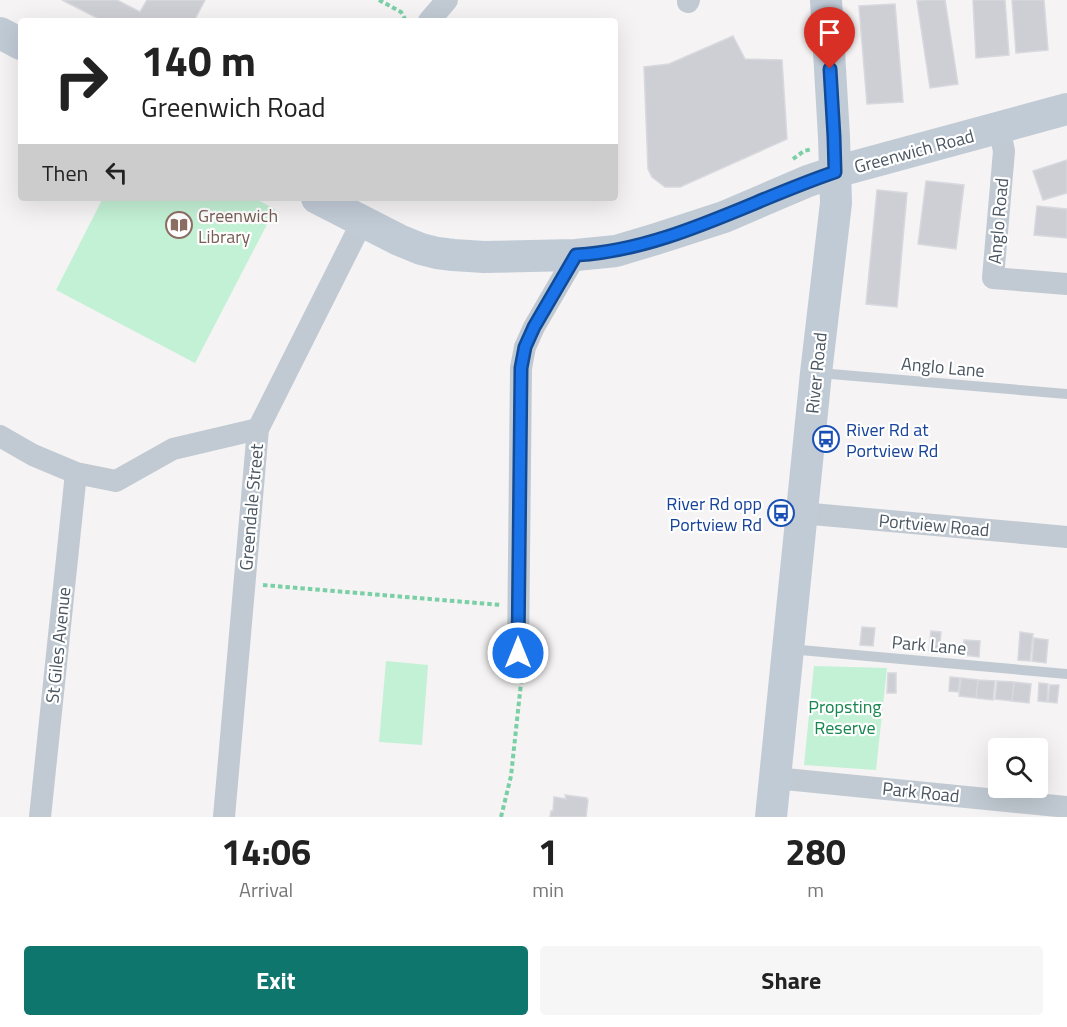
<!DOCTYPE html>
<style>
body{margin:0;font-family:"Titillium Web",sans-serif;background:#f6f6f6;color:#222;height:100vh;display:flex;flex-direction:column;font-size:22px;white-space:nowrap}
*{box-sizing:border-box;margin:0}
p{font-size:20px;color:#767676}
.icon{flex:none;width:33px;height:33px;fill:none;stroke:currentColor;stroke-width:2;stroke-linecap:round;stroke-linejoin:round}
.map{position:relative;height:817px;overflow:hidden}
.drawer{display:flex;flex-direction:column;background:#fff;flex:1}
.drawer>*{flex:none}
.hud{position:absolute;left:18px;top:18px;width:600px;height:183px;border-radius:6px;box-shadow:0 6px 24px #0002;background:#fff;color:#222;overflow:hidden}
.buttons{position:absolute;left:988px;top:738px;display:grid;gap:12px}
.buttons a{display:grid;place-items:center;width:60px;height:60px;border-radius:6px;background:#fff;box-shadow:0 6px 24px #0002;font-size:30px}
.pin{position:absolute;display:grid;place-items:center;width:51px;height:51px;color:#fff;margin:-62px -26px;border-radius:50% 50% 50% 0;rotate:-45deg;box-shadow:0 0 6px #0007}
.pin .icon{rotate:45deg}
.me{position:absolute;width:66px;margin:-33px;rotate:0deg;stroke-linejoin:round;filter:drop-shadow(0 0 4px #0008)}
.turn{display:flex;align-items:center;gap:21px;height:126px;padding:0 24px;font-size:27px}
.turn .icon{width:78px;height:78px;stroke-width:2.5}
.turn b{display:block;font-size:42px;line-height:51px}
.then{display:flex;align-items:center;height:57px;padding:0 24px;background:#0003;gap:12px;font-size:22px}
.eta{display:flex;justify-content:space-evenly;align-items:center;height:102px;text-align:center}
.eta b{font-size:36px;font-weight:700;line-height:42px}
.action{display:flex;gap:12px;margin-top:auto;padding:12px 24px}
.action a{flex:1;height:69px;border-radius:6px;background:#0f766e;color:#fff;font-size:24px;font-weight:700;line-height:69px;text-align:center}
.action a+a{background:#f6f6f6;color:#222}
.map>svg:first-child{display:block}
</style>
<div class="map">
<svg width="1067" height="817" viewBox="0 0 1067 817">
<rect width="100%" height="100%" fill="#f5f3f3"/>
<path fill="#c3f1d5" d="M103 198H254L275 209 195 363 56 290Z
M386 661 428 665 422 745 379 742Z
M814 666 887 668 876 770 804 765Z"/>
<path fill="#cdcfd5" stroke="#d7d9de" stroke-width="1.5" d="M62 0H117L140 12 147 0H205L194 21H103Z
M924 0H945L958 84 930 88 917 1Z
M973 0H1005L1009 55 976 58Z
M1012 0H1044L1048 50 1016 53Z
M895 4 903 102 867 104 859 6Z
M733 36 745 59 782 60 787 139 680 187H665L652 177 648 169 644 67 669 64Z
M1067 160V193L1043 200 1033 171Z
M926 181 964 185 956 249 918 244Z
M877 190 907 193 897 307 866 304Z
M1037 206 1067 209V238L1034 235Z
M862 627 875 628 873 646 860 645Z
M931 631 941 632 939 652 929 651Z
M1020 632 1033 634 1030 661 1018 660Z
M1034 638 1048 640 1046 663 1032 661Z
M964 640 980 641 979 657 963 655Z
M888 673H896V693H887Z
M950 677 960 678 958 692 949 691Z
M961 678 978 680 976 698 959 696Z
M978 680 995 681 993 700 976 698Z
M997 681 1014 682 1012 701 995 699Z
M1014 682 1031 684 1029 703 1012 701Z
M1039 683 1048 684 1047 702 1038 701Z
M1050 685H1059L1057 703 1048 702Z
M565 795 587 798V800H588L586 817H550L551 811H553L554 797 566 799Z"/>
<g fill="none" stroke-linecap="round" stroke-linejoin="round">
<path stroke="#7ad0a6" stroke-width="4" stroke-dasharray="4.5 3" stroke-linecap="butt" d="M379 0 401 12 406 21
M793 159 804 151 812 149
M263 585 501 605
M501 817 511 776 521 683 520 672"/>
<path stroke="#c1cad2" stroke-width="10" d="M819 373 1067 394
M789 649 1067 674"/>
<path stroke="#c1cad2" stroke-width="22" d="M688 2 689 0
M429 21 447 0
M999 127 1004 151 993 278 1067 284
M0 436 33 455 76 473 116 481 173 449 258 429
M801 513 1067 537
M518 653 521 368 525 347 534 327 576 255
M775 778 1067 807
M40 817 76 473
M224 817 258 429 362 222"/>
<path stroke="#c1cbd6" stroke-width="32" d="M0 33 21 44
M317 198 399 240 421 249 437 253 453 255 484 257 576 255 616 251 656 239 724 217 808 181 835 172 1067 109
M771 817 816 373 836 203 834 137 826 0"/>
</g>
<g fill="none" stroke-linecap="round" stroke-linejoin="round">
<defs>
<path id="route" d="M518 653 521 368 525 347 534 327 576 255C667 250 749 201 835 172L834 137 830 69"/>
</defs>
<use href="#route" stroke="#114b97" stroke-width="15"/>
<use href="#route" stroke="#1a73e8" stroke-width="10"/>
</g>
<defs>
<symbol id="library-ring" viewBox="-11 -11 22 22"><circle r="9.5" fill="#fff" stroke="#8d6e63" stroke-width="1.5"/><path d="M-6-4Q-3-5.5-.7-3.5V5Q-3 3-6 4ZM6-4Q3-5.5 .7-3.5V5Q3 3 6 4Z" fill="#8d6e63"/></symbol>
<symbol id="bus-ring" viewBox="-11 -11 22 22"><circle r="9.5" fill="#fff" stroke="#1a4fb4" stroke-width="1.5"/><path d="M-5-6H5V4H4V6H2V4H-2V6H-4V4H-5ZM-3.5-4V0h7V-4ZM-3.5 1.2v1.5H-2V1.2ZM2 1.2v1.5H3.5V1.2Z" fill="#1a4fb4"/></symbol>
</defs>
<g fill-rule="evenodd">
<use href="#library-ring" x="164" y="210" width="30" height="30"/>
<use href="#bus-ring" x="811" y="424" width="30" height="30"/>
<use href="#bus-ring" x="766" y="498" width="30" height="30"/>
</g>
<g text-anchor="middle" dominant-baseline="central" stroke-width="4.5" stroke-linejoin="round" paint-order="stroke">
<g font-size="18" fill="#4a5661" stroke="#fff">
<text transform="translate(914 151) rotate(-15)">Greenwich Road</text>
<text transform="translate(998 221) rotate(-85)">Anglo Road</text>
<text transform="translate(943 367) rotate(5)">Anglo Lane</text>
<text transform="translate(816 373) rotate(-84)">River Road</text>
<text transform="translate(251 507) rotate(-85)">Greendale Street</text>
<text transform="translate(934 525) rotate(5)">Portview Road</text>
<text transform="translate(58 645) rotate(-84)">St Giles Avenue</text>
<text transform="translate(929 645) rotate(5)">Park Lane</text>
<text transform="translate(921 792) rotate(6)">Park Road</text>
</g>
<g font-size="18" fill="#785e54" stroke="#fff" text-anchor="start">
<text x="198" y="215">Greenwich<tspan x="198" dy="21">Library</tspan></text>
</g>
<g font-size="18" fill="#164399" stroke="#fff" text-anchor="start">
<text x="846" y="429">River Rd at<tspan x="846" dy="21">Portview Rd</tspan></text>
<text x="762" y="503" text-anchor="end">River Rd opp<tspan x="762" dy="21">Portview Rd</tspan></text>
</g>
<g font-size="18" fill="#17864f" stroke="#fff">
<text x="845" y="706">Propsting<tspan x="845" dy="21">Reserve</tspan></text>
</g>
</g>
</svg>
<div class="buttons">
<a><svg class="icon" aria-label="search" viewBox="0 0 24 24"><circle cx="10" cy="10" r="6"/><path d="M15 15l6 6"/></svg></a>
</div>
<div class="pin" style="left:830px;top:69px;background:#d93025"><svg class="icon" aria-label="arrive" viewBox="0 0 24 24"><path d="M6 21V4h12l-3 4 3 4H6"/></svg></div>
<svg class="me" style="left:518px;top:653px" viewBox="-20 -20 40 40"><circle r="17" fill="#1a73e8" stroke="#fff" stroke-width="3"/><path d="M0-11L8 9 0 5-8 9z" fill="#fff"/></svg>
<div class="hud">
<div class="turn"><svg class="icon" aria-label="right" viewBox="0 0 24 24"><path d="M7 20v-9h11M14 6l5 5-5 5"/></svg><div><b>140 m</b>Greenwich Road</div></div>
<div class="then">Then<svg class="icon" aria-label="left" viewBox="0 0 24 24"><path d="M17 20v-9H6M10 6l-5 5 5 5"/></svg></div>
</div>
</div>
<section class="drawer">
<div class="eta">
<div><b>14:06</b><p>Arrival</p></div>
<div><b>1</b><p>min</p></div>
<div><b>280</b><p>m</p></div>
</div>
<div class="action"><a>Exit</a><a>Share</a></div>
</section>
